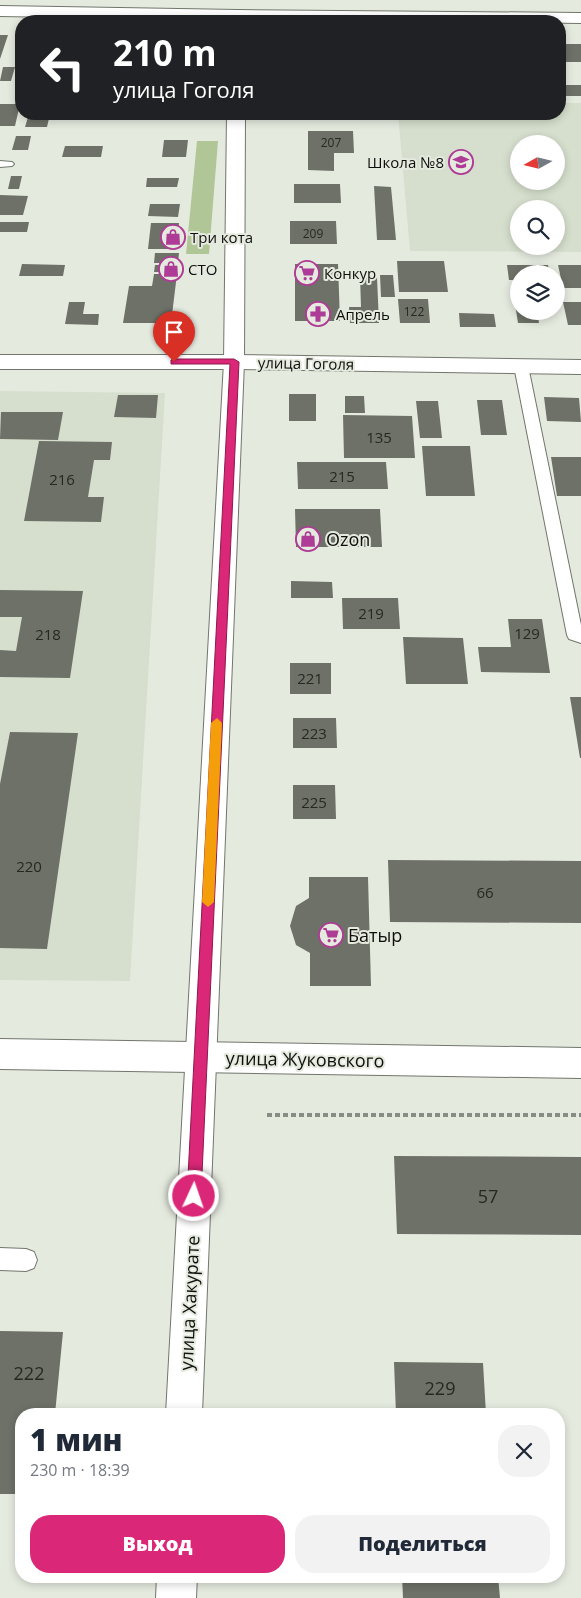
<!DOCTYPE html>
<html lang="ru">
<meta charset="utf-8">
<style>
body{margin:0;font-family:"Open Sans",sans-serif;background:#f2f2f3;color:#1f2937;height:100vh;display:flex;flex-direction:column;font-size:19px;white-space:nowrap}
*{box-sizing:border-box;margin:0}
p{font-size:16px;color:#747a83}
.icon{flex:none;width:28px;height:28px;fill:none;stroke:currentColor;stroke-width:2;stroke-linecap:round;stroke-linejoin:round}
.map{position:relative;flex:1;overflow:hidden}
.sheet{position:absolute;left:15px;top:1408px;width:550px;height:175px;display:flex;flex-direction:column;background:#fff;border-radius:20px;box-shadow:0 2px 8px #0003}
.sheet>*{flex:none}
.hud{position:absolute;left:15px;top:15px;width:551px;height:105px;border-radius:20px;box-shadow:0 2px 8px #0003;background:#202124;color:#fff;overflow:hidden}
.needle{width:32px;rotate:262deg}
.buttons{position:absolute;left:510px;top:135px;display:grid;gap:10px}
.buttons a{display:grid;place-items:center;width:55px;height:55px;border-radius:50%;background:#fff;box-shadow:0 2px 8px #0003;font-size:25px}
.pin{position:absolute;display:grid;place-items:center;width:42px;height:42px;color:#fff;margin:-51px -21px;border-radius:50% 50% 50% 0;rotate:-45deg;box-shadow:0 0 5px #0007}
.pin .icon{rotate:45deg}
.me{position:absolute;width:55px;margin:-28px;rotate:3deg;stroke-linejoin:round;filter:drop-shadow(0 0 4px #0008)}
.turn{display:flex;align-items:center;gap:18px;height:105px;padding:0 15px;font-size:22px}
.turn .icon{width:65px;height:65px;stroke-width:2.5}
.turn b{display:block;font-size:35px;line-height:42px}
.round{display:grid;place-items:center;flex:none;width:52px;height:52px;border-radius:20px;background:#f2f2f3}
.head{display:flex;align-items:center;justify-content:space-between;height:85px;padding:0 15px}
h1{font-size:30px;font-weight:800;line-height:38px}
.primary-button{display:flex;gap:10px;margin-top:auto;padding:10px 15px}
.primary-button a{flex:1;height:58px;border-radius:20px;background:#db2777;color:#fff;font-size:20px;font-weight:800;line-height:58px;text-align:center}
.primary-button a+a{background:#f2f2f3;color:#1f2937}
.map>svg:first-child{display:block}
</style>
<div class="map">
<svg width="581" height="1598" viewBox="0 0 581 1598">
<rect width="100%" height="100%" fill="#e5eadf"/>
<path fill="#d6dfcd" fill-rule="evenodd" d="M560 103H581V252L410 251 398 114H560ZM519 144H556V181H519ZM519 209H556V246H519Z
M0 391 165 393 130 981 0 980Z"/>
<path fill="#b1c697" d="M197 141H218L209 254H186Z"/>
<path fill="#6d7167" d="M0 35H8L0 59Z
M560 44H581V62H563Z
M3 67H15L11 81H0Z
M560 85H581V96H560Z
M0 104H20L15 126H0Z
M29 114H50L47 127H25Z
M308 131H353L354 153H334V171L308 170Z
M16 136H31L28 150H12Z
M164 140H188L186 157H162Z
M65 146H103L101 157H62Z
M11 176H22L19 189H8Z
M147 178H179L177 187H146Z
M294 184H340L341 203H294Z
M374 186 391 187 396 240H377Z
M0 195 28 196 23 215H0Z
M150 204H180L178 217 148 216Z
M290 221H336L337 244H290Z
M0 222H29L27 232H0Z
M151 223H179L177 249H148Z
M155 253H179L178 263H154Z
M397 261H444L448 292H399Z
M22 264 65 265 63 276H19Z
M295 264H338L340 321H295Z
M155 265H178L177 272H154Z
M507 265H548L550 274H519V280H509Z
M558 265H581V288H563Z
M154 274H177L171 323H123L129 286H152Z
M380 275H393L395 297H381Z
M360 277H377L379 323H350L349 307H361Z
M398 299H428L430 323H400Z
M69 302H85L83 314H99L98 325 65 324Z
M563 302H581V325H568Z
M515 304H519V311H537L539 323H518Z
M459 313 494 314 496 327H460Z
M289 394H316V421H289Z
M118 395H158L156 418 114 417Z
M345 396H364L365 413H345Z
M544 397 579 398 581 422 547 421Z
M477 400H502L507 435H481Z
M416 401H438L442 438H420Z
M1 412H63L58 440 0 439Z
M343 415 412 416 415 458H344Z
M39 441 112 442 110 460H94L88 497H104L101 522 24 521Z
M422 446H470L475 496H426Z
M551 457H581V496H557Z
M297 462H386L388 489H298Z
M295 509H380L382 547H296Z
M291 581 332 582 333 598H291Z
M0 590 83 591 70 678 0 677V650L16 651 22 617H0Z
M342 598H398L400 629H343Z
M508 619H542L550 673 481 672 478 647H511Z
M403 637 463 638 468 684H406Z
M290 663H331V694H290Z
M570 697H581V758H580Z
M293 718H336L337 748H293Z
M10 732 78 733 47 949 0 948V784Z
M293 785H335L336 819H293Z
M388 860 581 861V923L390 922Z
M309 877H368L371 986H310V953L296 945 290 926 296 906 309 898Z
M394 1156 581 1157V1235L397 1234Z
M0 1331 63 1332 55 1414H21V1494H0Z
M394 1362 483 1363 486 1414H396Z
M402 1576H498L500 1598H403Z"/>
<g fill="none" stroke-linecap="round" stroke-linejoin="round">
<defs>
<path id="service" d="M0 161 12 162 14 164 12 166 0 167Z
M521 362 528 366 581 625V643L569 639 567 635 514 366Z
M0 1248 26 1249 34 1252 37 1260 34 1268 26 1271 0 1270Z"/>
<path id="minor" d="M0 355H234L581 360V374L234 369H0Z"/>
<path id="tertiary" d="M0 6 238 10 246 15 238 20 0 16Z
M0 1039 581 1048V1078L0 1069Z"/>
<path id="primary" d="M238 10 581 13V23L232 18 230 15 232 12Z
M227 114H245L244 362 202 1414H166L224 362Z
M157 1576H197L196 1598H156Z"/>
</defs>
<use href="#service" stroke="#71766c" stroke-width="2"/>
<use href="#minor" stroke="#71766c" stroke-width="2"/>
<use href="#tertiary" stroke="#71766c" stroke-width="2"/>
<use href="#primary" stroke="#71766c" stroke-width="2"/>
<path stroke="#898c85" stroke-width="4" stroke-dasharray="5 3" stroke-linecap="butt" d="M267 1115H581"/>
<use href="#service" fill="#fff" fill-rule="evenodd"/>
<use href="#minor" fill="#fff" fill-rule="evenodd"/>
<use href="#tertiary" fill="#fff" fill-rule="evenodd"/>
<use href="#primary" fill="#fff" fill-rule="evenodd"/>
</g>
<path fill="#db2777" stroke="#8e194d" d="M174 359H234L239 362 201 1196 199 1201 194 1203 189 1201 187 1196 230 364H171V360Z"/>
<path fill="#f59e0b" d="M217 718 222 723 214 902 208 907 202 902 211 723Z"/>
<defs>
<symbol id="school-ring" viewBox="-11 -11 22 22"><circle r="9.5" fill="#e5eadf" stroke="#ae3b95" stroke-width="1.5"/><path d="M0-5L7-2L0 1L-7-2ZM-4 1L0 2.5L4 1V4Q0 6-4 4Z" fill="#ae3b95"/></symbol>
<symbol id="shop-ring" viewBox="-11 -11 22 22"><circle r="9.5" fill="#e5eadf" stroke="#ae3b95" stroke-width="1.5"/><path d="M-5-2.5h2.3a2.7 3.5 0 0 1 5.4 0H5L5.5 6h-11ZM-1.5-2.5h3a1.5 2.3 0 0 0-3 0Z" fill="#ae3b95"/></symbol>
<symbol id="supermarket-ring" viewBox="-11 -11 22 22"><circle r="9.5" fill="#e5eadf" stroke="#ae3b95" stroke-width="1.5"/><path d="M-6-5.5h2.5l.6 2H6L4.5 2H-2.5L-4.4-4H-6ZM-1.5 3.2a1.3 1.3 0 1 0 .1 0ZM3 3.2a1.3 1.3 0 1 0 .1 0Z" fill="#ae3b95"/></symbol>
<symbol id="pharmacy-ring" viewBox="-11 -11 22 22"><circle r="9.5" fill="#e5eadf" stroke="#ae3b95" stroke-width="1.5"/><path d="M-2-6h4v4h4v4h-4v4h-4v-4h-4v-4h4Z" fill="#ae3b95"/></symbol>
</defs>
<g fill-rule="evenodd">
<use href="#school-ring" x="447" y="148" width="28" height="28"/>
<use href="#shop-ring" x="159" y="223" width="28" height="28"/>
<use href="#shop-ring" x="157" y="255" width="28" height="28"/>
<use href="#supermarket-ring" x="293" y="259" width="28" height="28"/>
<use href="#pharmacy-ring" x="304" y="300" width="28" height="28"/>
<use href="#shop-ring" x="294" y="525" width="28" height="28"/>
<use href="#supermarket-ring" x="317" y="921" width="28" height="28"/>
</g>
<g text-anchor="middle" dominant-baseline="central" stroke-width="4" stroke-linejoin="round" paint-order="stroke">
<g font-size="12" fill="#262823">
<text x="331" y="142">207</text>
<text x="313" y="233">209</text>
<text x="414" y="311">122</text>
</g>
<g font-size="15" fill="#0e0f0c" stroke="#e5eadf" text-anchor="start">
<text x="444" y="162" text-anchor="end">Школа №8</text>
<text x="190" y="237">Три кота</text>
<text x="188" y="269">СТО</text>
<text x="324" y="273">Конкур</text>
<text x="336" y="314">Апрель</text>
</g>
<g font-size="15" fill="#0e0f0c" stroke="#e5eadf">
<text transform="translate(306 363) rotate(1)">улица Гоголя</text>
</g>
<g font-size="15" fill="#262823">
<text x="379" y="437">135</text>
<text x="342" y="476">215</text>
<text x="62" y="479">216</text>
<text x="371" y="613">219</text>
<text x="527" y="633">129</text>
<text x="48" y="634">218</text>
<text x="310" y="678">221</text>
<text x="314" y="733">223</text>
<text x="314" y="802">225</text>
<text x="29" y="866">220</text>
<text x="485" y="892">66</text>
</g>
<g font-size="18" fill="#0e0f0c" stroke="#e5eadf" text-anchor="start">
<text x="326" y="539">Ozon</text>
<text x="348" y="935">Батыр</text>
</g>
<g font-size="18" fill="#0e0f0c" stroke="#e5eadf">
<text transform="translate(305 1059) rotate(1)">улица Жуковского</text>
<text transform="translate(189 1303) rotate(-87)">улица Хакурате</text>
</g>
<g font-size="18" fill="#262823">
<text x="488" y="1196">57</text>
<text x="29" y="1373">222</text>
<text x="440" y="1388">229</text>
</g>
</g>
</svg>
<div class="buttons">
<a><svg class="needle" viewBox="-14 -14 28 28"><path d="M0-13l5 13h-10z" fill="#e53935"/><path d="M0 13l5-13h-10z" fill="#747a83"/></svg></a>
<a><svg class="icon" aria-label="search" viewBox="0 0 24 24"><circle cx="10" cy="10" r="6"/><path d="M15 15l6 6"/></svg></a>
<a><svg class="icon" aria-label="layers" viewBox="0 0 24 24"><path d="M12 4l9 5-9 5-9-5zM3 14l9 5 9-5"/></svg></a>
</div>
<div class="pin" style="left:174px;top:362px;background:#d93025"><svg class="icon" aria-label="arrive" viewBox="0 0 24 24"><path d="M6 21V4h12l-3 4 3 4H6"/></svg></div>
<svg class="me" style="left:194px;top:1196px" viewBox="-20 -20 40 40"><circle r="17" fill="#db2777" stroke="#fff" stroke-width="3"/><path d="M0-11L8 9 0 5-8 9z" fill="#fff"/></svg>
<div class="hud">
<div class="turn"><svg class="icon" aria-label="left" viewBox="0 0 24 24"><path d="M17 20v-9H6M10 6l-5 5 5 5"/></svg><div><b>210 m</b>улица Гоголя</div></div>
</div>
<section class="sheet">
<div class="head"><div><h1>1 мин</h1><p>230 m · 18:39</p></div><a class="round"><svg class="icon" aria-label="close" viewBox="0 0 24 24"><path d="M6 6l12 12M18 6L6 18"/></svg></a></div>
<div class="primary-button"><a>Выход</a><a>Поделиться</a></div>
</section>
</div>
